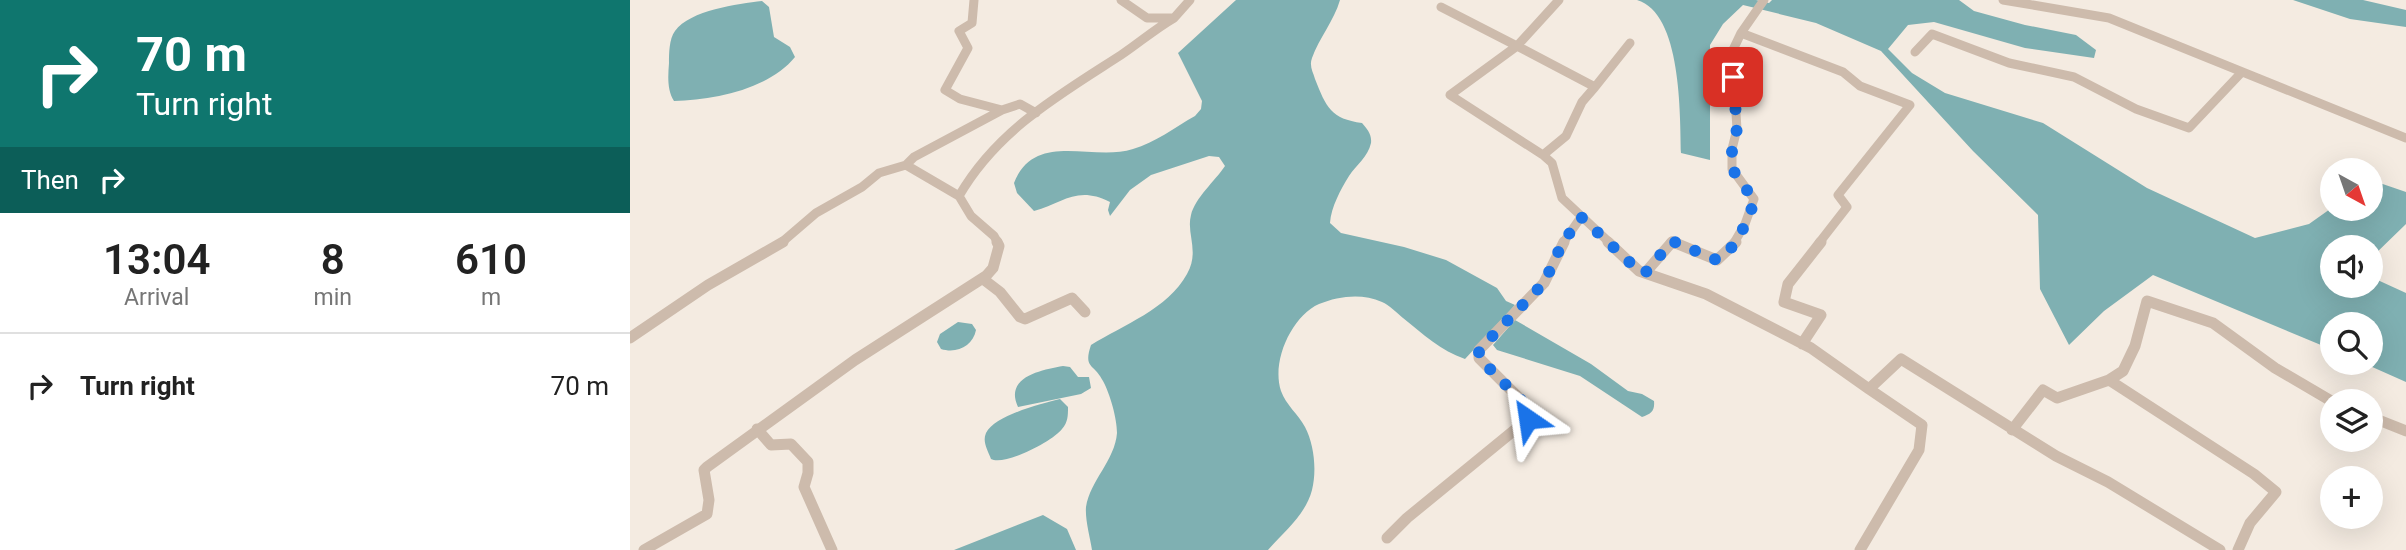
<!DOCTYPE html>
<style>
body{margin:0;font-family:Roboto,sans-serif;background:#f6f6f6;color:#222;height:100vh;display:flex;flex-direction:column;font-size:26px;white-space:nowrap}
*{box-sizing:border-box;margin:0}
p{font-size:23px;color:#767676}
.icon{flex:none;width:38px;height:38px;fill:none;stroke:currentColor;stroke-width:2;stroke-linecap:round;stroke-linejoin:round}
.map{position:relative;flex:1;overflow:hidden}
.details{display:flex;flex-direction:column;background:#fff;width:630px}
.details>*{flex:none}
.banner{background:#0f766e;color:#fff;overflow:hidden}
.needle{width:46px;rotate:140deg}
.fabs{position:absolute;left:1690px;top:158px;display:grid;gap:14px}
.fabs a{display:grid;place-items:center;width:63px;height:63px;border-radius:50%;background:#fff;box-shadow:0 7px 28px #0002;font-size:35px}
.pin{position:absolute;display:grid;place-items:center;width:60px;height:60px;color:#fff;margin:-30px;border-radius:14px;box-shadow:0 4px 10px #0006}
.me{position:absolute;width:77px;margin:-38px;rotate:328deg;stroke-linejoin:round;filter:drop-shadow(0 0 5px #0008)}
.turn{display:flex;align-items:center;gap:24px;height:147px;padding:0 21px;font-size:32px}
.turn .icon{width:91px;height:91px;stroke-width:2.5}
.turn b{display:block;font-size:49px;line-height:60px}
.then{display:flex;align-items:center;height:66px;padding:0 21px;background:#0003;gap:14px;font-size:26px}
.eta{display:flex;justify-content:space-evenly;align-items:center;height:119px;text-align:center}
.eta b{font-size:42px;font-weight:600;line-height:49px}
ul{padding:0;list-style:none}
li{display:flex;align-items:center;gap:21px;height:105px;padding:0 21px;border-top:2px solid #e0e0e0}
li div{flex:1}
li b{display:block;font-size:26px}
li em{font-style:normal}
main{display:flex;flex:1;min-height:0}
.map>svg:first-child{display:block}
</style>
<main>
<section class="details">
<div class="banner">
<div class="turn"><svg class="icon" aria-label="right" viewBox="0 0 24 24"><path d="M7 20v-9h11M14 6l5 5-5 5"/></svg><div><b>70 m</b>Turn right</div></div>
<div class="then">Then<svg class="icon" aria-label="right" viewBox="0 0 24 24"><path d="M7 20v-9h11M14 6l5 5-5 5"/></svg></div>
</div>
<div class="eta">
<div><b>13:04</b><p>Arrival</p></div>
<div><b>8</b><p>min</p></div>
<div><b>610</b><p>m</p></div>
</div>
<ul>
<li><svg class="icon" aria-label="right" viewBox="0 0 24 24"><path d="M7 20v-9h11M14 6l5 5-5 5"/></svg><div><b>Turn right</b></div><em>70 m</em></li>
</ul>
</section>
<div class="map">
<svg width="1776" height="550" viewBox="0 0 1776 550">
<rect width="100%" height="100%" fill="#f4ebe1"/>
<path fill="#7fb0b2" d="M606 0H710C704 21 689 38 682 58 679 66 683 72 685 79 696 107 701 119 732 123 737 129 742 134 741 143 738 157 726 165 719 176 711 189 701 207 700 223L711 233 774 247 816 260 867 288 876 301 885 305 835 359C811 351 793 334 773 318 767 313 759 305 752 302 732 293 709 296 689 304 662 316 641 361 651 391 656 405 668 414 675 427 684 444 687 470 682 490 676 514 654 532 638 550H462C460 537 455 520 456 507 460 481 485 460 487 433 487 418 480 394 473 381 464 363 453 369 461 345 493 325 538 309 557 274 570 251 556 234 561 215 565 198 585 181 595 166L589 157 579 156 521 175 500 190 480 216 478 210 480 202C447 185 433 203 404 211L387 193 384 183C405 130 462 162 503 149 525 143 545 127 565 116L571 109 572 101 548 53Z
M1007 0H1126L1139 3 1142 0H1329L1344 11 1395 25 1446 35 1466 50 1464 58 1395 48 1304 22 1278 25 1258 49 1282 73 1315 93 1413 123 1517 188 1625 238 1679 224 1703 207 1741 208V180L1776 192V224L1741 258V247H1703V285H1741V277L1776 293V382L1731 362H1741V324H1703V350L1523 275 1474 311 1439 345 1410 289 1408 215 1343 151 1251 51 1186 23 1113 5 1093 24 1080 45V160L1051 153C1050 115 1052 13 1007 0Z
M1663 0H1733L1776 10V27L1720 19Z
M132 1 139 7 144 37 160 47 165 57C139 89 84 100 44 101 37 90 38 76 39 63 39 54 39 39 45 31 60 10 108 4 132 1Z
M885 320 961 364 998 391 1012 394 1024 401C1025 411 1021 414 1012 417L950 376 867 350 863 345Z
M328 322 342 324 346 330C343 346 327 354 311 349L307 342 310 334Z
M433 366 440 367 448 377H459L461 388 451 394 388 407C374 377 411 370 433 366Z
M430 399 438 407C438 416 438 422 432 429 423 441 375 466 361 459 358 451 352 442 356 433 365 415 411 404 430 399Z
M413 515 437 529 446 550H324Z"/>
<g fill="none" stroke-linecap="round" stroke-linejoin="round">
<path stroke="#cdbbac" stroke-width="9" d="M491 0 517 18H544
M1373 0 1479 18 1776 138
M811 7 887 46
M1111 33 1213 72 1230 86 1280 105 1208 195 1217 207 1189 243
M887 46 965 87 952 102 936 136 913 155 820 95Z
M887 46 929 0
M1285 52 1302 34 1379 63 1444 77 1506 109 1559 128 1611 73
M965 87 1000 43
M372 110 390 104 406 113
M913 155 922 163 932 198 980 243
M329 196 276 165 284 157 372 110 330 99 315 90 338 48 329 31 342 23 344 0
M151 243 186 213 232 187 249 173 276 165
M368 243 364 236 341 216 329 196C367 130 429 95 491 55 509 43 525 29 544 18L560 0
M933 243 951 217
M1040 243 1042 241 1047 243
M1104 243 1115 224 1124 199 1102 169V149L1107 129 1102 52 1111 33 1134 0"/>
<path stroke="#cdbbac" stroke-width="11" d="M978 242 1009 271 1076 294 1181 348 1239 389 1271 359 1426 456 1478 482 1590 550
M1043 242 1087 260 1106 242
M1015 273 1042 242
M353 279 370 292 390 317 395 319 442 298 455 312
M0 338 78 285 153 242
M1172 344 1191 315 1154 302 1158 284 1191 242
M1741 417 1776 431
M127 429 141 445 161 444 178 462V473L174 487 202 550
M1382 430 1413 390 1427 398 1479 380
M757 538 777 518 898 419 896 405 849 358V350L914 283 934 242
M14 550 77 514 79 500 74 470 77 467 225 360 356 276 363 268 369 246 367 242
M1230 550 1289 450 1292 425 1239 389
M1608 550 1620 523 1646 492 1624 474 1479 380 1493 371 1505 346 1517 301 1583 323 1645 368 1703 402"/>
</g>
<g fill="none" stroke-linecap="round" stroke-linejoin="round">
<path stroke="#1a73e8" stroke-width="12" stroke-dasharray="0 21.6" d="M898 419 896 405 849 358V350L914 283 932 244 951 217 1009 271 1015 273 1042 241 1087 260C1103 254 1121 216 1124 200L1102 169V149L1107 129 1103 77"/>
</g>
</svg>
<div class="fabs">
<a><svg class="needle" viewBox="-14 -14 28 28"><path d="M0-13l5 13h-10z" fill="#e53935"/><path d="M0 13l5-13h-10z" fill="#767676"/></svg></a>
<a><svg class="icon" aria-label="sound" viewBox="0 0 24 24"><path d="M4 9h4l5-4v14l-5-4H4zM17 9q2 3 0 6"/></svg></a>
<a><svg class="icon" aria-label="search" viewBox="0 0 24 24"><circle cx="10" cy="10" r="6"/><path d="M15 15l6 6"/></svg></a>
<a><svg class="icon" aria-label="layers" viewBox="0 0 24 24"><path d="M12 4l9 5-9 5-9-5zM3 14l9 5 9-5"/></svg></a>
<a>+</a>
</div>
<div class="pin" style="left:1103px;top:77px;background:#d93025"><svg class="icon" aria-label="arrive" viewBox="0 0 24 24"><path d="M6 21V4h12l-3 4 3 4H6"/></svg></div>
<svg class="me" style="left:898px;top:419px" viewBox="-20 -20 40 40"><path d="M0-17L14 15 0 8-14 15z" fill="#1a73e8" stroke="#fff" stroke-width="4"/></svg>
</div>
</main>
